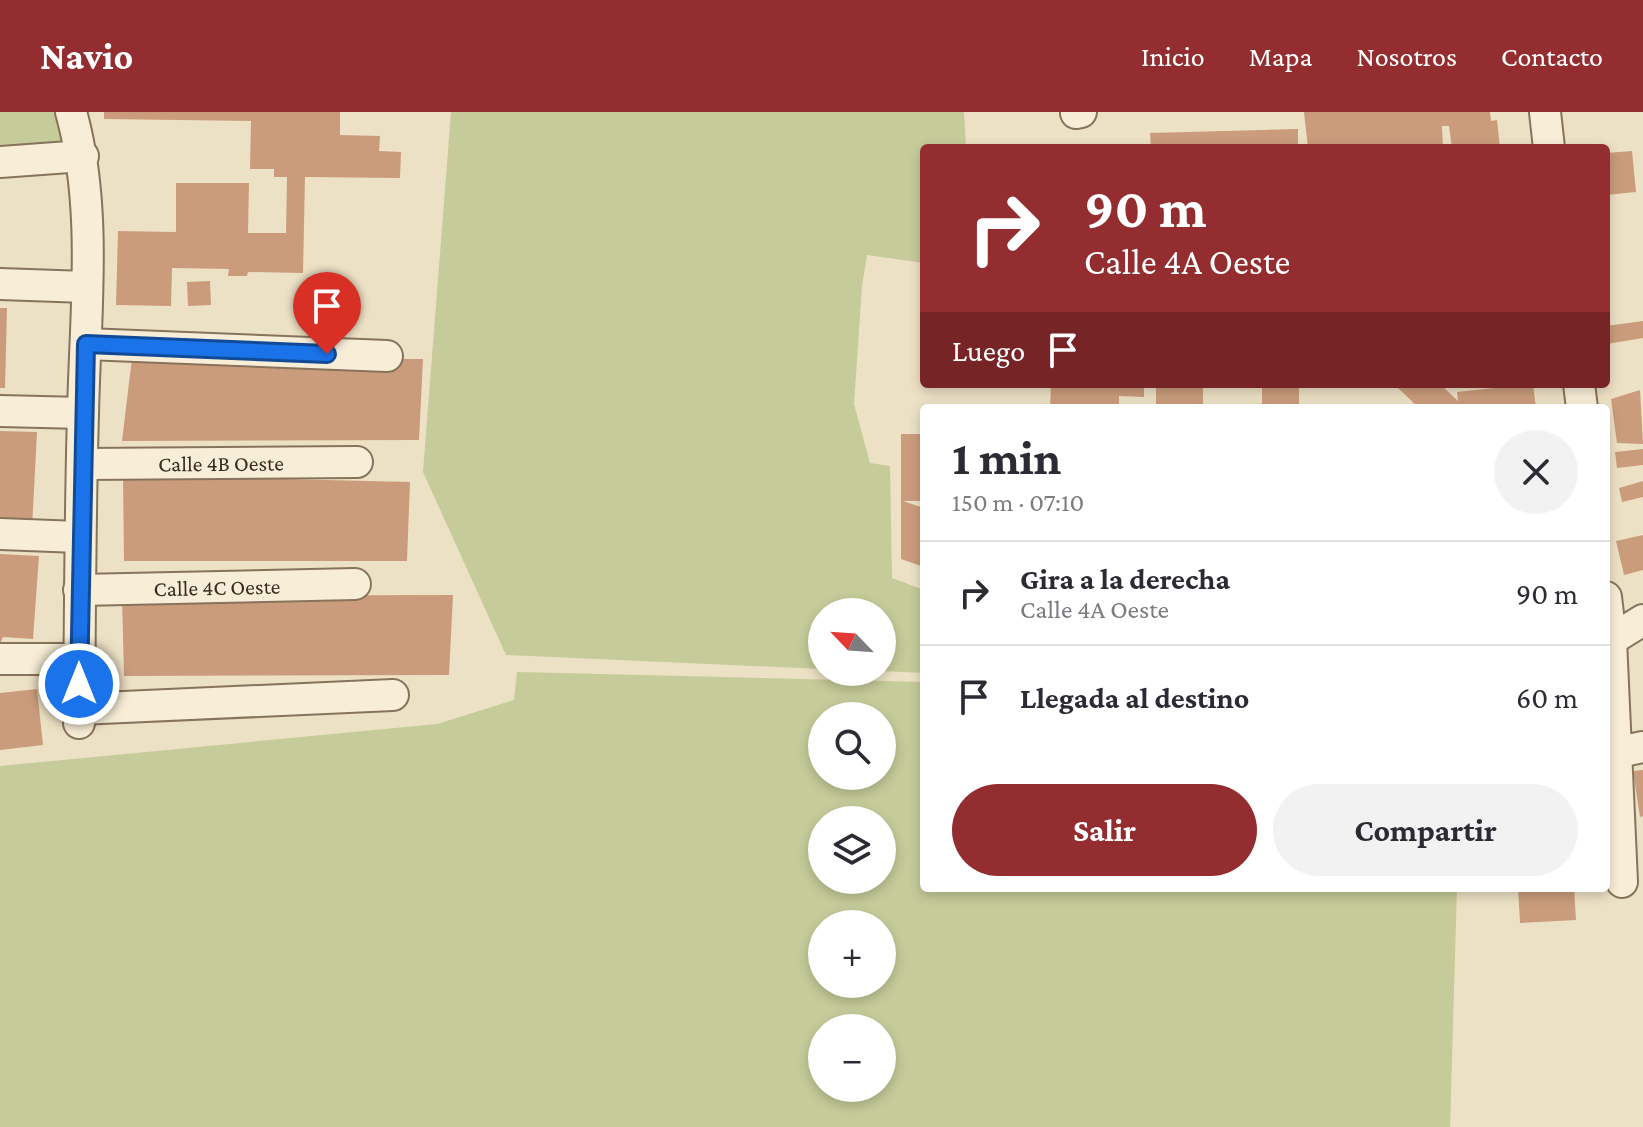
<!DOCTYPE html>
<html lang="es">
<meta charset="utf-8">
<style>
body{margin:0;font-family:"Crimson Pro",serif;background:#f2f2f3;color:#2b2b33;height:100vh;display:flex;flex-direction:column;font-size:30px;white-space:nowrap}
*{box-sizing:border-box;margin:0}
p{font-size:26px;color:#7c7c81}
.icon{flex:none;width:44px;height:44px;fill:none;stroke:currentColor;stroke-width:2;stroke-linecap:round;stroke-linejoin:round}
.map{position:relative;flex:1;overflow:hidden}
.side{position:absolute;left:920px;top:292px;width:690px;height:488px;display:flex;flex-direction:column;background:#fff;border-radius:8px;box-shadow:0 4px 12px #0003}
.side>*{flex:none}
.guide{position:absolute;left:920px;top:32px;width:690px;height:244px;border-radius:8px;box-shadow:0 4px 12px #0003;background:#942d2f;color:#fff;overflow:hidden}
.needle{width:52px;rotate:295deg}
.controls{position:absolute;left:808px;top:486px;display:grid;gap:16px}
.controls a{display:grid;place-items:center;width:88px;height:88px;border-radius:50%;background:#fff;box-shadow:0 4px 12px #0003;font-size:40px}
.pin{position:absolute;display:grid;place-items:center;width:68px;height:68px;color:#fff;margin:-82px -34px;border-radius:50% 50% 50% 0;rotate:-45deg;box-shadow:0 0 8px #0007}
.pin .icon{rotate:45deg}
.me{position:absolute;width:88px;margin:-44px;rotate:0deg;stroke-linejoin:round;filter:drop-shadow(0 0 6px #0008)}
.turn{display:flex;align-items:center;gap:28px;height:168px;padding:0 32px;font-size:36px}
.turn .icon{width:104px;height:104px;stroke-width:2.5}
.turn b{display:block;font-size:56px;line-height:68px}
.then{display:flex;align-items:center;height:76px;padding:0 32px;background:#0003;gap:16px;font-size:30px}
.round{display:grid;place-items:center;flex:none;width:84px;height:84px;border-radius:42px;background:#f2f2f3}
.headline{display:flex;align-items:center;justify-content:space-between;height:136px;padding:0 32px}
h1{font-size:48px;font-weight:700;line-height:60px}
.action{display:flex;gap:16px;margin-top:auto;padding:16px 32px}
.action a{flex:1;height:92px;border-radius:48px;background:#942d2f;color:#fff;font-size:32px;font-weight:700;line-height:92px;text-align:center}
.action a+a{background:#f2f2f3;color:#2b2b33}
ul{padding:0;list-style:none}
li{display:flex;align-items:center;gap:24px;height:104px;padding:0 32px;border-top:2px solid #e1e1e2}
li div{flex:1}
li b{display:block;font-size:30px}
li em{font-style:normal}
header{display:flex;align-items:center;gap:48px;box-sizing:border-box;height:112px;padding:0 40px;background:#942d2f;color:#fff}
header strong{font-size:38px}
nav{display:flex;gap:44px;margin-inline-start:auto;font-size:28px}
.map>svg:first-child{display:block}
</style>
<header>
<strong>Navio</strong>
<nav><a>Inicio</a><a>Mapa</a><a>Nosotros</a><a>Contacto</a></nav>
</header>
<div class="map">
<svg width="1643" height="1015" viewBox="0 0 1643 1015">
<rect width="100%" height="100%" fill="#ede1c5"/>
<path fill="#c5cb99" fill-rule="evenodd" d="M0 0H63L71 36 0 39Z
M451 0H964L966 36H924V151L867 143 862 174 854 292 870 351 890 354 892 466 924 478V561L882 559V500H822V557L506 543 423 360Z
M517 560 924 570V776H1457L1450 1015H0V654L437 612 514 588ZM822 604H882V664H822ZM822 708H882V768H822ZM822 812H882V872H822ZM822 916H882V976H822Z"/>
<path fill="#ca9c7c" d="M104 0H340V23L380 24 379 39 401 40 400 66 305 65 303 161 248 160 247 164H228L229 157 172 156 171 194 116 193 118 119 176 120V71H249L248 121H286L287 65H274V57H250L251 9 104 7Z
M1304 0H1490L1491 9 1497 8 1500 36H1452L1449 14H1442L1443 36H1308Z
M1298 17V36H1151L1150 21Z
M1632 39 1636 80 1606 83V41Z
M210 169 211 193 188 194 187 170Z
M0 196H7L5 276H0Z
M1643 209V226L1607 232 1606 214Z
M132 246 423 247 419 328 122 329Z
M1051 272H1144V285L1119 284V296H1050Z
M1156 272H1299V296H1262V276L1203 275V296H1156Z
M1400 272H1440L1458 289 1457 280 1494 276 1493 272H1533L1536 296H1419L1397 275Z
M1640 278 1643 332 1617 331 1611 287Z
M0 319 37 320 32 416 0 417Z
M901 322H924V389H903L924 396V455L901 447Z
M1643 337V353L1617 356 1615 340Z
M123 363 410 370 407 449H124Z
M1643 369V385L1622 390 1619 376Z
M1643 423V458L1624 463 1616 429Z
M0 442 39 444 33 527 3 525 0 532Z
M453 483 449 563 124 564 122 484Z
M37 577 43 633 0 638V581Z
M1643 658V704L1640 705 1633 659Z
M1518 776H1574L1576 808 1520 811Z"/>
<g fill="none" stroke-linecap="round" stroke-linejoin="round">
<defs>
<g id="minor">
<path d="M71 0C98 96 85 203 83 302 80 405 80 508 79 611"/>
<path d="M1545 0 1549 36"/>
<path d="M1076 1 1081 0"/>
<path d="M0 50 83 44"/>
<path d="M0 172 86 175"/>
<path d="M86 232 387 244"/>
<path d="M1579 272 1582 296"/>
<path d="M0 299 83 301"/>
<path id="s1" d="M83 352 357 350"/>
<path d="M0 422 79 425"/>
<path id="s2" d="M79 478 355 472"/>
<path d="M1606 485 1611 528 1622 770"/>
<path d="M1606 531 1643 508"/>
<path d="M0 547H78"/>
<path d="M79 597 393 583"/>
<path d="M1614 641 1643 635"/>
</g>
</defs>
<use href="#minor" stroke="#87735c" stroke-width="34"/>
<use href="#minor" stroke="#f8eed8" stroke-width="30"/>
</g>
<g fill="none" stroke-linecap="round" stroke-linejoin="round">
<defs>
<path id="route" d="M79 572 86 232 327 242"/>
</defs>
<use href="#route" stroke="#114b97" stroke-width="20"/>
<use href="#route" stroke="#1a73e8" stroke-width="14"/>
</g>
<g text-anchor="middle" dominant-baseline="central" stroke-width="7" stroke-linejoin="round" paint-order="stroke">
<g font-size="22" fill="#382b1f" stroke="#f4ebd4">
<text stroke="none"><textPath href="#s1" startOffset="138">Calle 4B Oeste</textPath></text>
<text stroke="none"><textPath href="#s2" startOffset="138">Calle 4C Oeste</textPath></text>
</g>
</g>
</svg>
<div class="controls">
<a><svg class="needle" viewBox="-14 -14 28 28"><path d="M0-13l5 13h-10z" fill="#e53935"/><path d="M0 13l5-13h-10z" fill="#7c7c81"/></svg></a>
<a><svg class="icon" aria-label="search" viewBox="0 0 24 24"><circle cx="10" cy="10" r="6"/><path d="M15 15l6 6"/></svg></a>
<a><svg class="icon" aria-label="layers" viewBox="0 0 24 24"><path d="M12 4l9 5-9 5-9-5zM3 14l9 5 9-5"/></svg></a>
<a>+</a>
<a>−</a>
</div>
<div class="pin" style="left:327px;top:242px;background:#d93025"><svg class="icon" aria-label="arrive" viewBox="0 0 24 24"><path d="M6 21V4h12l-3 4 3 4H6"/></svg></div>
<svg class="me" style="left:79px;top:572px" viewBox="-20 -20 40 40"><circle r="17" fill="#1a73e8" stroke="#fff" stroke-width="3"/><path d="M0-11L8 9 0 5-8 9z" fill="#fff"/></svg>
<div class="guide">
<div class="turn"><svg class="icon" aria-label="right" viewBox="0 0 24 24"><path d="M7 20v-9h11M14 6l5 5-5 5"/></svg><div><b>90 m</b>Calle 4A Oeste</div></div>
<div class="then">Luego<svg class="icon" aria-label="arrive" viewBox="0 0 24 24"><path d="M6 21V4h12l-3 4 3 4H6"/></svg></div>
</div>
<section class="side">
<div class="headline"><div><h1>1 min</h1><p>150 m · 07:10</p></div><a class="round"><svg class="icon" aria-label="close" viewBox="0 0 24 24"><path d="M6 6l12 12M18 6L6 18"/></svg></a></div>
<ul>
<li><svg class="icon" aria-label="right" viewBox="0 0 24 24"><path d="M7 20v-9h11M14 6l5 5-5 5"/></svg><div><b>Gira a la derecha</b><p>Calle 4A Oeste</p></div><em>90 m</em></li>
<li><svg class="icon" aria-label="arrive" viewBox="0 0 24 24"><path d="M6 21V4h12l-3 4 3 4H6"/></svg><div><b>Llegada al destino</b></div><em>60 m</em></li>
</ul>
<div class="action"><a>Salir</a><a>Compartir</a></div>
</section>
</div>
